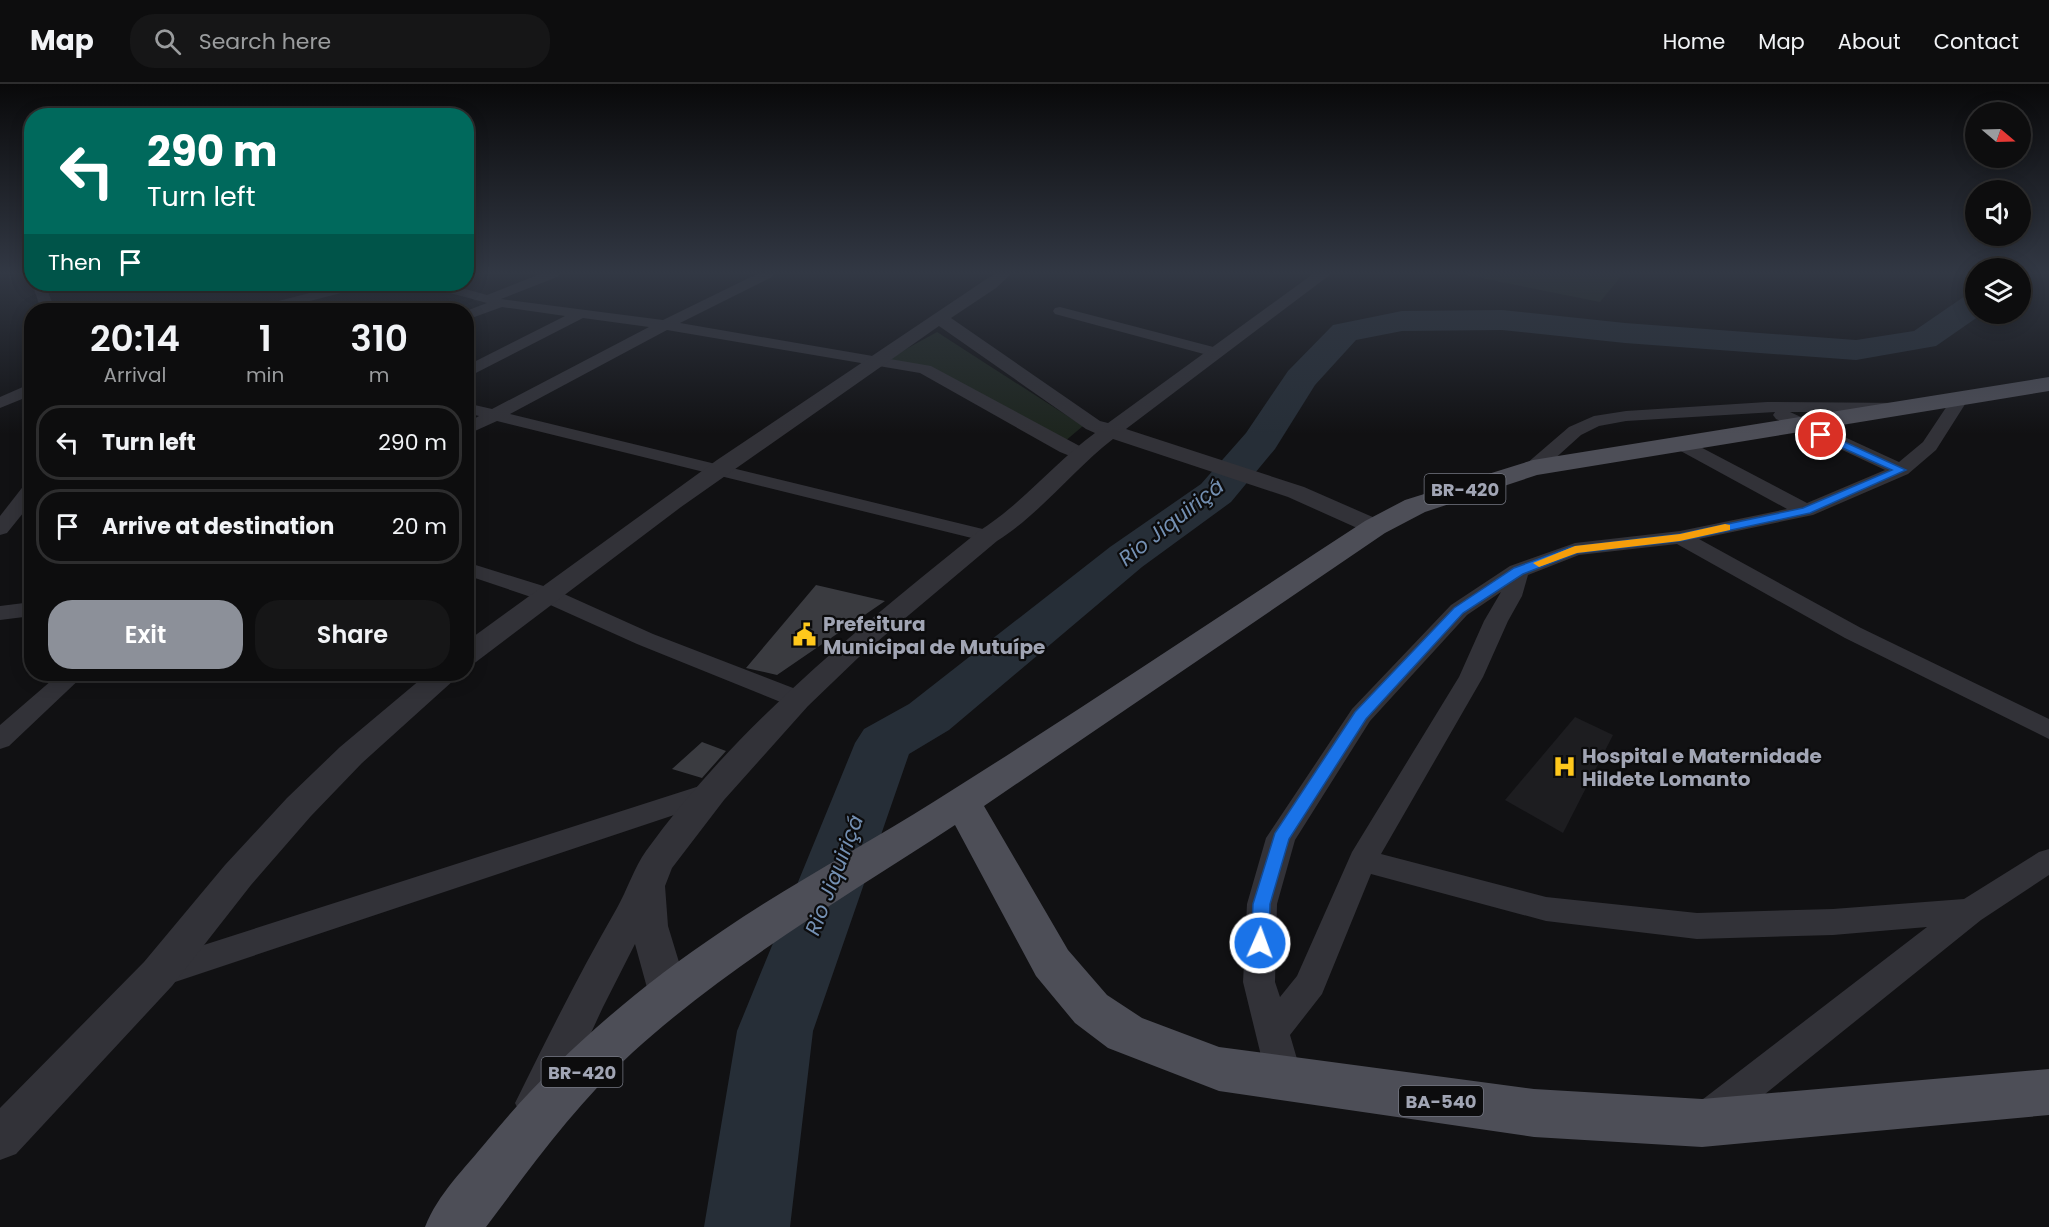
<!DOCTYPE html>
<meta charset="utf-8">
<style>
body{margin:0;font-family:Poppins,sans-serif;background:#161617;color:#f1f3f6;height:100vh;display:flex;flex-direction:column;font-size:22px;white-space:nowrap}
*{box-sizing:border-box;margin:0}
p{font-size:20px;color:#9a9c9e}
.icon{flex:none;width:33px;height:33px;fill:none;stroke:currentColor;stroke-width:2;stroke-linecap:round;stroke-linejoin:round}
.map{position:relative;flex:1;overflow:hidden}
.panel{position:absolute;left:24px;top:219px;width:450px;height:378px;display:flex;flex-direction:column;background:#0d0d0e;border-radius:24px;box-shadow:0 3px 15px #0003,0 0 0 2px #2d2d2e}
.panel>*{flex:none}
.guide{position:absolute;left:24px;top:24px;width:450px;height:183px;border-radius:24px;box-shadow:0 3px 15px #0003,0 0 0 2px #2d2d2e;background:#00695c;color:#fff;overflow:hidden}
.needle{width:39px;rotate:109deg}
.tools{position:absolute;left:1965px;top:18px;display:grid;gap:12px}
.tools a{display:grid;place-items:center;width:66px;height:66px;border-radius:50%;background:#0d0d0e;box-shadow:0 3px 15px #0003,0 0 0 2px #2d2d2e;font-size:30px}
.pin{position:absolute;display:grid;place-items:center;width:51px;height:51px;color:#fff;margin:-26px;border:3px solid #fff;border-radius:50%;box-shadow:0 2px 6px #0007}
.me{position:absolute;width:66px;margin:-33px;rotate:2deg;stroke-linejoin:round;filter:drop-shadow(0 0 4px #0008)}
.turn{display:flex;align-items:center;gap:21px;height:126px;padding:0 24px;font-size:27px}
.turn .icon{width:78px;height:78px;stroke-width:2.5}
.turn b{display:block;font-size:42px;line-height:51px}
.then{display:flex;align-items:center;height:57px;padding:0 24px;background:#0003;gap:12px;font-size:22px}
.eta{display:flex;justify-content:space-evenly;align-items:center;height:102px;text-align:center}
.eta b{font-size:36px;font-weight:600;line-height:42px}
.primary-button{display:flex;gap:12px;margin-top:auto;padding:12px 24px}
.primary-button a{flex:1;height:69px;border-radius:24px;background:#8c9099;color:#fff;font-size:24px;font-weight:600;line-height:69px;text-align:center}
.primary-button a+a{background:#161617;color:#f1f3f6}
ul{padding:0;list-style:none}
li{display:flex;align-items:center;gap:18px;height:75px;margin:0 12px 9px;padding:0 12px;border:3px solid #2d2d2e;border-radius:24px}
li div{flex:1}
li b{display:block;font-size:22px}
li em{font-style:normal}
header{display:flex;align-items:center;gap:36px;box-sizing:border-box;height:84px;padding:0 30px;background:#0d0d0e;border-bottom:2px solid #2d2d2e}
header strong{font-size:28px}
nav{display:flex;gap:33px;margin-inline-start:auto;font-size:21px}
.search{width:420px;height:54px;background:#161617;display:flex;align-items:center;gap:15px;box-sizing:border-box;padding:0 21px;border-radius:24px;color:#9a9c9e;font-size:22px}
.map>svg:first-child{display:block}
</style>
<header>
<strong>Map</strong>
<div class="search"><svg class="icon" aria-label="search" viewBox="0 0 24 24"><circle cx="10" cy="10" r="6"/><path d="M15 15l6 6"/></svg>Search here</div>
<nav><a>Home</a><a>Map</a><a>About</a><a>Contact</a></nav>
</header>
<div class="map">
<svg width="2049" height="1143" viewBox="0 0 2049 1143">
<rect width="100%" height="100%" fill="#111113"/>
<path fill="#1d1d20" d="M1575 633 1613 651 1563 749 1505 716Z"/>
<path fill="#1d251e" d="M1461 190H1623L1600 218Z
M937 248 1083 342 1064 358 930 283 888 275Z"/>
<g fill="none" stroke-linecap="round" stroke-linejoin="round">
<path fill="#262e37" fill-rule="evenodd" d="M1976 210V230H1982L1936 262 1856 276 1625 259 1502 246 1402 247 1356 256 1315 301 1275 365 1231 418 1142 483 949 646 909 670 813 947 790 1143H704L737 947 855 659 864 645 909 620 1110 463 1201 400 1246 349 1288 287 1333 241 1402 227 1502 226 1625 239 1856 256 1914 247 1965 212Z"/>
</g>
<path fill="#3a3b40" d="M816 501 885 517 777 591 746 584Z
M702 658 726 667 702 694 672 685Z"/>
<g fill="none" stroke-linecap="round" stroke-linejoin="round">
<path fill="#323238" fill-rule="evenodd" d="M540 190H559L557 193 501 215 663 236 757 190H774L772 193 680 239 931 282 1087 366 1089 370 1087 374 1080 376 1060 368 920 289 667 246 510 330 995 448 998 452 995 456 988 458 497 337 466 351V339L479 332 466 329V319L492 325 649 243 583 234 466 294V282L565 232 502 223 466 236V227L487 219 428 203 426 200H447L487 211Z
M32 199 45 200 55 226H41Z
M345 200H366L364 203 275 226H253L255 223Z
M1060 223 1221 265 1223 268 1215 273 1055 230 1053 227 1055 224Z
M32 299V311L0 324V313Z
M1961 309 1967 310 1969 314 1936 366 1908 390 1813 431 1699 455 1861 544 2049 635V655L1845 554 1677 460 1579 471 1528 491 1522 512 1508 537 1483 593 1381 770 1546 813 1697 829 1833 825 1964 815 2039 768 2049 765V791L1981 836 1724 1043 1711 1048 1698 1043 1693 1031 1698 1019 1927 843 1833 851 1697 855 1546 837 1371 790 1322 910 1290 951 1302 992 1297 1003 1284 1008 1271 1003 1266 992 1243 898 1247 820 1266 754 1352 625 1451 521 1510 482 1575 459 1680 447 1787 425 1677 365 1674 361 1677 357H1689L1807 419 1885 386 1776 335 1773 331 1775 328 1626 337 1599 342 1581 351 1540 388H1526L1524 384 1526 380 1569 343 1594 332 1626 327 1767 318 1908 319 1911 323 1908 327 1902 328H1790L1899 378 1923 358 1955 310ZM1501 508 1484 537 1459 593 1352 768 1297 892 1280 913 1275 898 1277 820 1295 756 1370 637 1467 531Z
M32 398V418L7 449 0 451V432L25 400Z
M466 478 553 505 653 550 806 609 810 615 806 621 797 623 788 621 637 560 537 515 466 491Z
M32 518V532L0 536V522Z
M59 590H85L9 662 0 665V641Z
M712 698 722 701 726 708 722 715 160 903 148 899 144 889 148 879 160 875Z"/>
<path fill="#323238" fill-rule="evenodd" d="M994 190H1011L996 204 951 234 1100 337 1108 339 1313 190H1331L1126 345 1304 403 1384 438 1387 443 1384 448 1375 450 1366 448 1288 413 1113 355C1073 386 1040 430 997 457L859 573 808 622 724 716 672 784 665 802 668 842 689 911 683 923 669 928 655 923 649 911 635 860 603 923 552 1033 537 1039 522 1033 515 1019 522 1005C552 944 583 883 617 824 627 806 634 784 646 767 737 641 859 544 979 447 1022 420 1054 379 1095 349L1086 345 939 242 681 423 476 578 466 581V558L717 376Z
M427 590H459L454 596 362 679 311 732 251 801 172 902 16 1070 0 1076V1024L144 878 225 781 287 714 340 663Z"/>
<path fill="#4d4e57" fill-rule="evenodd" d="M2049 293V307L1537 391 1425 428 1385 449 984 722 1068 866 1107 911 1142 934 1219 963 1534 1005 1702 1015 2049 985V1031L1702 1063 1534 1053 1219 1007 1108 964 1075 939 1036 892 955 741C845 813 730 880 632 969 576 1020 531 1083 486 1143H425C438 1110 465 1084 487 1057 554 975 634 906 722 847 791 800 865 761 935 717 1080 626 1222 530 1365 437L1405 416 1533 376Z"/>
</g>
<linearGradient id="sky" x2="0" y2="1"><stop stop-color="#09090a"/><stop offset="0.54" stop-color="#323844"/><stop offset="1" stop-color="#323844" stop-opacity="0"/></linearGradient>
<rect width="2049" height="350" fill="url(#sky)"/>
<path fill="#1a73e8" stroke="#114b97" stroke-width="1.5" d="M1818 349H1825L1906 386 1810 429 1680 457 1577 469 1523 490 1463 529 1366 635 1289 755 1270 820 1269 859 1267 864 1260 866 1254 864 1251 859 1253 820 1275 749 1355 628 1454 524 1514 484 1571 463 1680 450 1803 424 1892 386 1818 353Z"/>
<path fill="#f59e0b" d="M1725 440 1730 441V446L1680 457 1577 469 1539 483 1533 479 1575 462 1680 450Z"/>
<defs>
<symbol id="civic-bare" viewBox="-9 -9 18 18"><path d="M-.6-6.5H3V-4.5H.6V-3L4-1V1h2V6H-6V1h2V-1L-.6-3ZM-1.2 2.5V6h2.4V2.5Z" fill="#ffc81c" stroke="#0c0c0d" stroke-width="2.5" paint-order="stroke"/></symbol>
<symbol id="hospital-bare" viewBox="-9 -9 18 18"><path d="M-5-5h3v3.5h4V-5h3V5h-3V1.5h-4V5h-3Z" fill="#ffc81c" stroke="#0c0c0d" stroke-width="2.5" paint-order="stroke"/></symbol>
</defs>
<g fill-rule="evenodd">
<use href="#civic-bare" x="788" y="534" width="33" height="33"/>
<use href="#hospital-bare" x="1548" y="666" width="33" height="33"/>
</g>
<g text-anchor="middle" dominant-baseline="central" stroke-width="4.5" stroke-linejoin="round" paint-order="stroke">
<g fill="#0c0c0d" stroke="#747782" stroke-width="1.5">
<rect x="1424.5" y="390" width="81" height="30" rx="4.5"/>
<rect x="541.5" y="973" width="81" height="30" rx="4.5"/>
<rect x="1399" y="1002" width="84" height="30" rx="4.5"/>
</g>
<g font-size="18" font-weight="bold" fill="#a1a5b4">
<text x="1465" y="405">BR-420</text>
<text x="582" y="988">BR-420</text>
<text x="1441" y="1017">BA-540</text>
</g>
<g font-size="20" font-weight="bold" fill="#a1a5b4" stroke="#0c0c0d" text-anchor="start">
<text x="823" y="540">Prefeitura<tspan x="823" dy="23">Municipal de Mutuípe</tspan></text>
<text x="1582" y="672">Hospital e Maternidade<tspan x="1582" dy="23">Hildete Lomanto</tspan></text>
</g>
<g font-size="21" font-style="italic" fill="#7490b3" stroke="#0c0c0d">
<text transform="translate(1171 438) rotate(-38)">Rio Jiquiriçá</text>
<text transform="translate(834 791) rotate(-69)">Rio Jiquiriçá</text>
</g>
</g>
</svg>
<div class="tools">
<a><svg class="needle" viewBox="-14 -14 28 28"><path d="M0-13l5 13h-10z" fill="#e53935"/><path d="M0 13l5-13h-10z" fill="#9a9c9e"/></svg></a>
<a><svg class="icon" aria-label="sound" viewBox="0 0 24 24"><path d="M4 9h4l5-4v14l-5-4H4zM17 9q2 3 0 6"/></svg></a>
<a><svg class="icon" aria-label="layers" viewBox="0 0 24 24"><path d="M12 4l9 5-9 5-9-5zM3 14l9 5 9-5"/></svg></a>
</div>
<div class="pin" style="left:1821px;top:351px;background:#d93025"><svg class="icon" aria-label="arrive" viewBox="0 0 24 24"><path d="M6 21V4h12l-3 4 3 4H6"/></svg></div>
<svg class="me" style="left:1260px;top:859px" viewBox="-20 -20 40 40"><circle r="17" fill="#1a73e8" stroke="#fff" stroke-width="3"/><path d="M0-11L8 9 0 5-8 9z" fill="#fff"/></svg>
<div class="guide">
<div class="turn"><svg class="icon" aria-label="left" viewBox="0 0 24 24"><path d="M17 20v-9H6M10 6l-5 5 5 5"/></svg><div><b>290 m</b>Turn left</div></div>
<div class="then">Then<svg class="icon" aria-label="arrive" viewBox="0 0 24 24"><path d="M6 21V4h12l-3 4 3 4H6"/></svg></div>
</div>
<section class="panel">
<div class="eta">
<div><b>20:14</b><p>Arrival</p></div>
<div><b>1</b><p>min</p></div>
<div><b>310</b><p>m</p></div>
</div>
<ul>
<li><svg class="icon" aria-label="left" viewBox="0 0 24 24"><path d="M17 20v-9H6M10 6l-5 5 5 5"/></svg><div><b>Turn left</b></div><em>290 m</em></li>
<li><svg class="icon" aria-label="arrive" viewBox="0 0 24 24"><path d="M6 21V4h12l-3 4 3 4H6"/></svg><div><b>Arrive at destination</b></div><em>20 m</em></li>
</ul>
<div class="primary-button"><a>Exit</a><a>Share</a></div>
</section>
</div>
